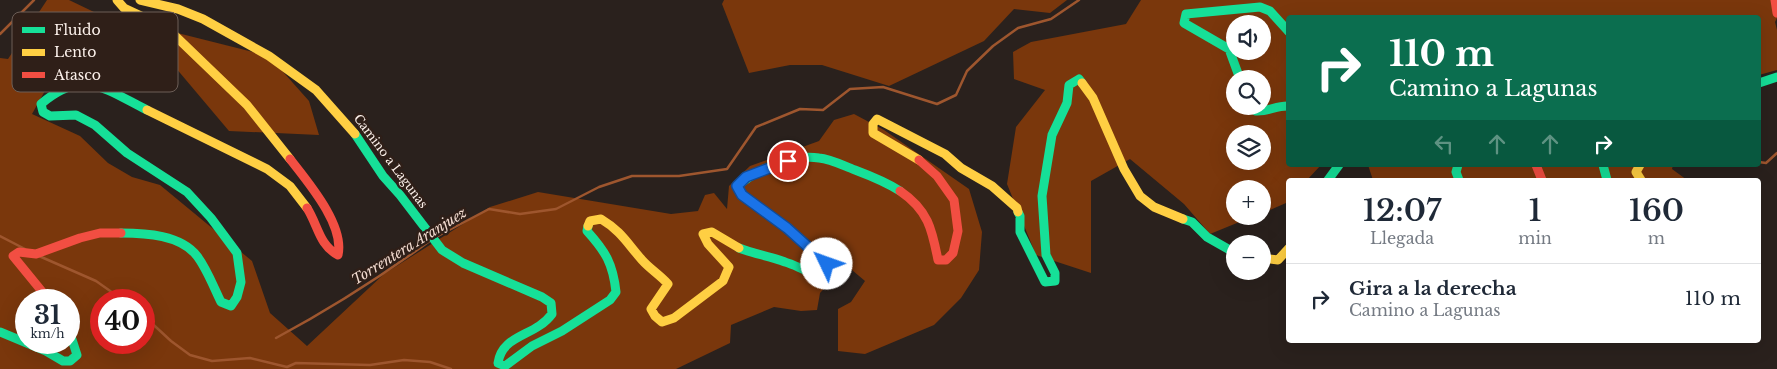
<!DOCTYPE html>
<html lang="es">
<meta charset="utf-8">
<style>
body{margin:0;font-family:"Libre Baskerville",serif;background:#f6f6f7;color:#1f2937;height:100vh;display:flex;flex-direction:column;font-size:19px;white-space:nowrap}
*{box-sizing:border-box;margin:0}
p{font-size:16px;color:#747a83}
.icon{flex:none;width:28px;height:28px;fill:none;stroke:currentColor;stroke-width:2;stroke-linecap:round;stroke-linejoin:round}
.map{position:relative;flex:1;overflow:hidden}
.side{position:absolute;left:1286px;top:178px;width:475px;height:165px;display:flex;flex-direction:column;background:#fff;border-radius:5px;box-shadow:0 5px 20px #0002}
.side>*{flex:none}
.hud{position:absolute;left:1286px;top:15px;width:475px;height:152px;border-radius:5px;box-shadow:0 5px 20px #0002;background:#0b6e4f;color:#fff;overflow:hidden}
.controls{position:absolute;left:1226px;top:15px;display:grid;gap:10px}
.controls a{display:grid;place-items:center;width:45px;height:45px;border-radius:50%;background:#fff;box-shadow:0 5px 20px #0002;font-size:25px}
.speed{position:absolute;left:15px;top:289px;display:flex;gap:10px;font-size:25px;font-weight:700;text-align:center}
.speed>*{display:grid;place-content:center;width:65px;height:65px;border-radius:50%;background:#fff;box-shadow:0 5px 20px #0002;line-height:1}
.speed small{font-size:12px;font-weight:400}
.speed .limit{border:8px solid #d22;background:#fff;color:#111}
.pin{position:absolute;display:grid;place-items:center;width:42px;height:42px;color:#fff;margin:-21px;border:2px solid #fff;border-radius:50%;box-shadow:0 1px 5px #0007}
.me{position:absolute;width:55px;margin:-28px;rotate:312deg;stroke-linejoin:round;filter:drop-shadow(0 0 4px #0008)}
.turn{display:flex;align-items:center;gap:18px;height:105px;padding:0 20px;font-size:22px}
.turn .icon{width:65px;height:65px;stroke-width:2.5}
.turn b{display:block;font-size:35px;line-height:42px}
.lanes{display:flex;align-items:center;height:48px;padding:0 20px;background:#0003;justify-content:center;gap:25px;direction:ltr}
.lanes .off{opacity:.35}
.eta{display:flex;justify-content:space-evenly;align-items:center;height:85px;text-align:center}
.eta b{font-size:30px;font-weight:600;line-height:35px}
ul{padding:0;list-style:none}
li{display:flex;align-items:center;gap:15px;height:70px;padding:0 20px;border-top:1px solid #e0e1e3}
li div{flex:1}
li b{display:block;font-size:19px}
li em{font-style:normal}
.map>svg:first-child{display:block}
</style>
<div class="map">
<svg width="1777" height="369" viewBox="0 0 1777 369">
<rect width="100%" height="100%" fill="#2a211d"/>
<path fill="#7a370c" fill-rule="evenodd" d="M47 0H69L94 12 269 56 309 101 319 135 229 131 175 67 111 52 78 78 46 89 32 114 80 136 108 163 132 177 160 185 252 261 270 313 307 346 384 274 490 207 538 192 671 214 698 211 705 195 714 193 727 209 729 186 750 166 819 141 834 120 854 114 884 130 969 189 982 232 979 270 961 298 934 325 865 354 838 351V309L851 302 865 281 846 265 820 293 817 310 801 311 774 307 731 325 730 343 676 369H0V58L8 59ZM26 300H69V342H26ZM101 300H144V342H101Z
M724 0H1067L1050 13 1014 9 984 41 889 86 822 65H790L749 73 722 4Z
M1141 0H1777V18L1775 22 1777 30V70L1759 75V18H1289V165H1321L1307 180H1289V200L1286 203 1263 213 1262 189H1235V216H1254L1210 234 1184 204 1130 159 1091 181V273L1036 255 1007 184 1016 127 1045 90 1014 79 1013 52 1031 42 1126 24ZM1235 24H1262V51H1235ZM1235 79H1262V106H1235ZM1235 134H1262V161H1235Z
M1368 165H1673L1672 169 1687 180H1373Z"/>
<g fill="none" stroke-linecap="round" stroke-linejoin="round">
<path stroke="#9e562e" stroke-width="2.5" d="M0 34 34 0
M1759 162 1766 163 1777 153
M0 236 25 249
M436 237 489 209 520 214 556 209 599 187 632 176H679L727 169 756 127 800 109 823 110 850 89 883 87 937 104 956 95 967 71 993 46 1018 28 1051 19 1079 0
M39 256 96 281 123 300
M144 316 171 341 190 355 212 361 250 358 287 367 296 363 370 365 404 360 430 362 451 369
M276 338C330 309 382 276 431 240"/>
<path stroke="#16e098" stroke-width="9" d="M1240 79 1229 49 1184 23 1186 14 1260 7 1270 11 1289 32
M1759 83 1777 77
M1251 106 1256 111C1268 112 1277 105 1289 106
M355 134 383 176 400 195 442 250 463 263 542 297 551 303 552 314C535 337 502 334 498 363L505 366 532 346 562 331 610 300 616 292C613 264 606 252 587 231L588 226
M1458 165 1456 172 1459 180
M1603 165 1607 180
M1328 180 1339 165
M1018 212 1020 216V232L1045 282 1055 281V273L1046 255 1042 196 1052 135 1067 103 1069 85 1079 79 1082 83
M1183 219 1192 222 1207 237 1235 253
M121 233C146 233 181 235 197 256 207 269 214 288 221 302L231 306 237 297 241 282 237 253 211 218 187 192 127 153 95 125 76 115 50 116 43 112 41 104C83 68 105 89 147 110
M739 248C754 254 770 256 785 262 799 266 812 276 827 274V263L787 228 742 195 737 186C759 169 790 154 819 158 831 159 844 166 855 170 871 176 886 182 900 191
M0 332 46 351 63 361H70L77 355 69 330"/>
<path stroke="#ffcf43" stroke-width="9" d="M117 0 124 8 167 28 247 105 290 159
M140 0 178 9 203 19 269 56 316 90 355 134
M1082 83 1093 98 1124 169 1140 196 1154 207 1183 219
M147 110 267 169 290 186 307 208
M919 160 873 133V124L877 119 945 154 961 168 992 186 1017 208 1018 212
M1640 165 1636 172 1641 180
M588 226 590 221 601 219C621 231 627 243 642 260 650 269 660 275 668 284L651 309 655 316 662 322 674 318 723 281 729 267 708 244 703 234 712 232 739 248
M1262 258 1278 260 1289 248"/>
<path stroke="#f24e42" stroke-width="9" d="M1775 0 1777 13
M290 159C307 181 345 225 338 255 319 245 318 225 307 208
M1536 165 1542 180
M900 191C928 210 932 229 938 260H946L953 253 958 231 954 200 937 176 919 160
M49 300 13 256 19 252 36 254 80 238 100 233H121"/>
</g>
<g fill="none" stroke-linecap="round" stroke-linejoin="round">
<defs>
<path id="route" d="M788 161 746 177 737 186 742 195 787 228 827 264"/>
</defs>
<use href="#route" stroke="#114b97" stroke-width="12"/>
<use href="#route" stroke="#1a73e8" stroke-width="9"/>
</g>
<g text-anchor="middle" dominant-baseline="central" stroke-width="5" stroke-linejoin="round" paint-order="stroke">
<g font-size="12" fill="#fcf1eb" stroke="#2f1f18">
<text transform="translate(391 161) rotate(53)">Camino a Lagunas</text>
</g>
<g font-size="14" font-style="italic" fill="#f1dacf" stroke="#2f1f18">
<text transform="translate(409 246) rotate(-32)">Torrentera Aranjuez</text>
</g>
</g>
<rect x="12" y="12" width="166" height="80" rx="8" fill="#2f1f18" stroke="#6c5e57" stroke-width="1"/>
<rect x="22" y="27" width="23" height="6" fill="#16e098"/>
<rect x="22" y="49" width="23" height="7" fill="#ffcf43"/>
<rect x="22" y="72" width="23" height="6" fill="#f24e42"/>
<g font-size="14" fill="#fcf1eb">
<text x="54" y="35">Fluido</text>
<text x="54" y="57">Lento</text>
<text x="54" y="80">Atasco</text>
</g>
</svg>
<div class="controls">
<a><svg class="icon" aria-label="sound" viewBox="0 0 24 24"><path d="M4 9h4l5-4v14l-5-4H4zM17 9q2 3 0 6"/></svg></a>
<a><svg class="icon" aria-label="search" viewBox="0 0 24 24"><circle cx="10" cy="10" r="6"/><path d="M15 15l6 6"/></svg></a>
<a><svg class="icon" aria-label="layers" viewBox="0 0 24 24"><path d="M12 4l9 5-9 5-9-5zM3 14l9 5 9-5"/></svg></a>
<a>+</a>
<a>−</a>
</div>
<div class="speed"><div>31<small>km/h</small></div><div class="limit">40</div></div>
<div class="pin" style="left:788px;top:161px;background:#d93025"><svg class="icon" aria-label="arrive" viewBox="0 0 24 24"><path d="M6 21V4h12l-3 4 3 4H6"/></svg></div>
<svg class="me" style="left:827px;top:264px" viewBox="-20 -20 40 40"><circle r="19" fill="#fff"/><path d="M0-13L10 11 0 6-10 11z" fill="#1a73e8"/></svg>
<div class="hud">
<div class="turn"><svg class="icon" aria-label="right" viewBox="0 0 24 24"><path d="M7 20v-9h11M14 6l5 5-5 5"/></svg><div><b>110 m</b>Camino a Lagunas</div></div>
<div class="lanes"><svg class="icon off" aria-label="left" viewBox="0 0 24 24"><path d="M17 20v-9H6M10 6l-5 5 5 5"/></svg><svg class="icon off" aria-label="ahead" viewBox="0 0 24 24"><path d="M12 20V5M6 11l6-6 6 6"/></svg><svg class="icon off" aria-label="ahead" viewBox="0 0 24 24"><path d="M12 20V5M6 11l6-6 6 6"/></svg><svg class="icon" aria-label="right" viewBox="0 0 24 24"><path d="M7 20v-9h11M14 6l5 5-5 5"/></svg></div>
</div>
<section class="side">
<div class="eta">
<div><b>12:07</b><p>Llegada</p></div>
<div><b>1</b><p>min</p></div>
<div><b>160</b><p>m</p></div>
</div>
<ul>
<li><svg class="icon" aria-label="right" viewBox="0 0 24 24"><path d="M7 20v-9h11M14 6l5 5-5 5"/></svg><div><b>Gira a la derecha</b><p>Camino a Lagunas</p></div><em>110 m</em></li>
</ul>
</section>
</div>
